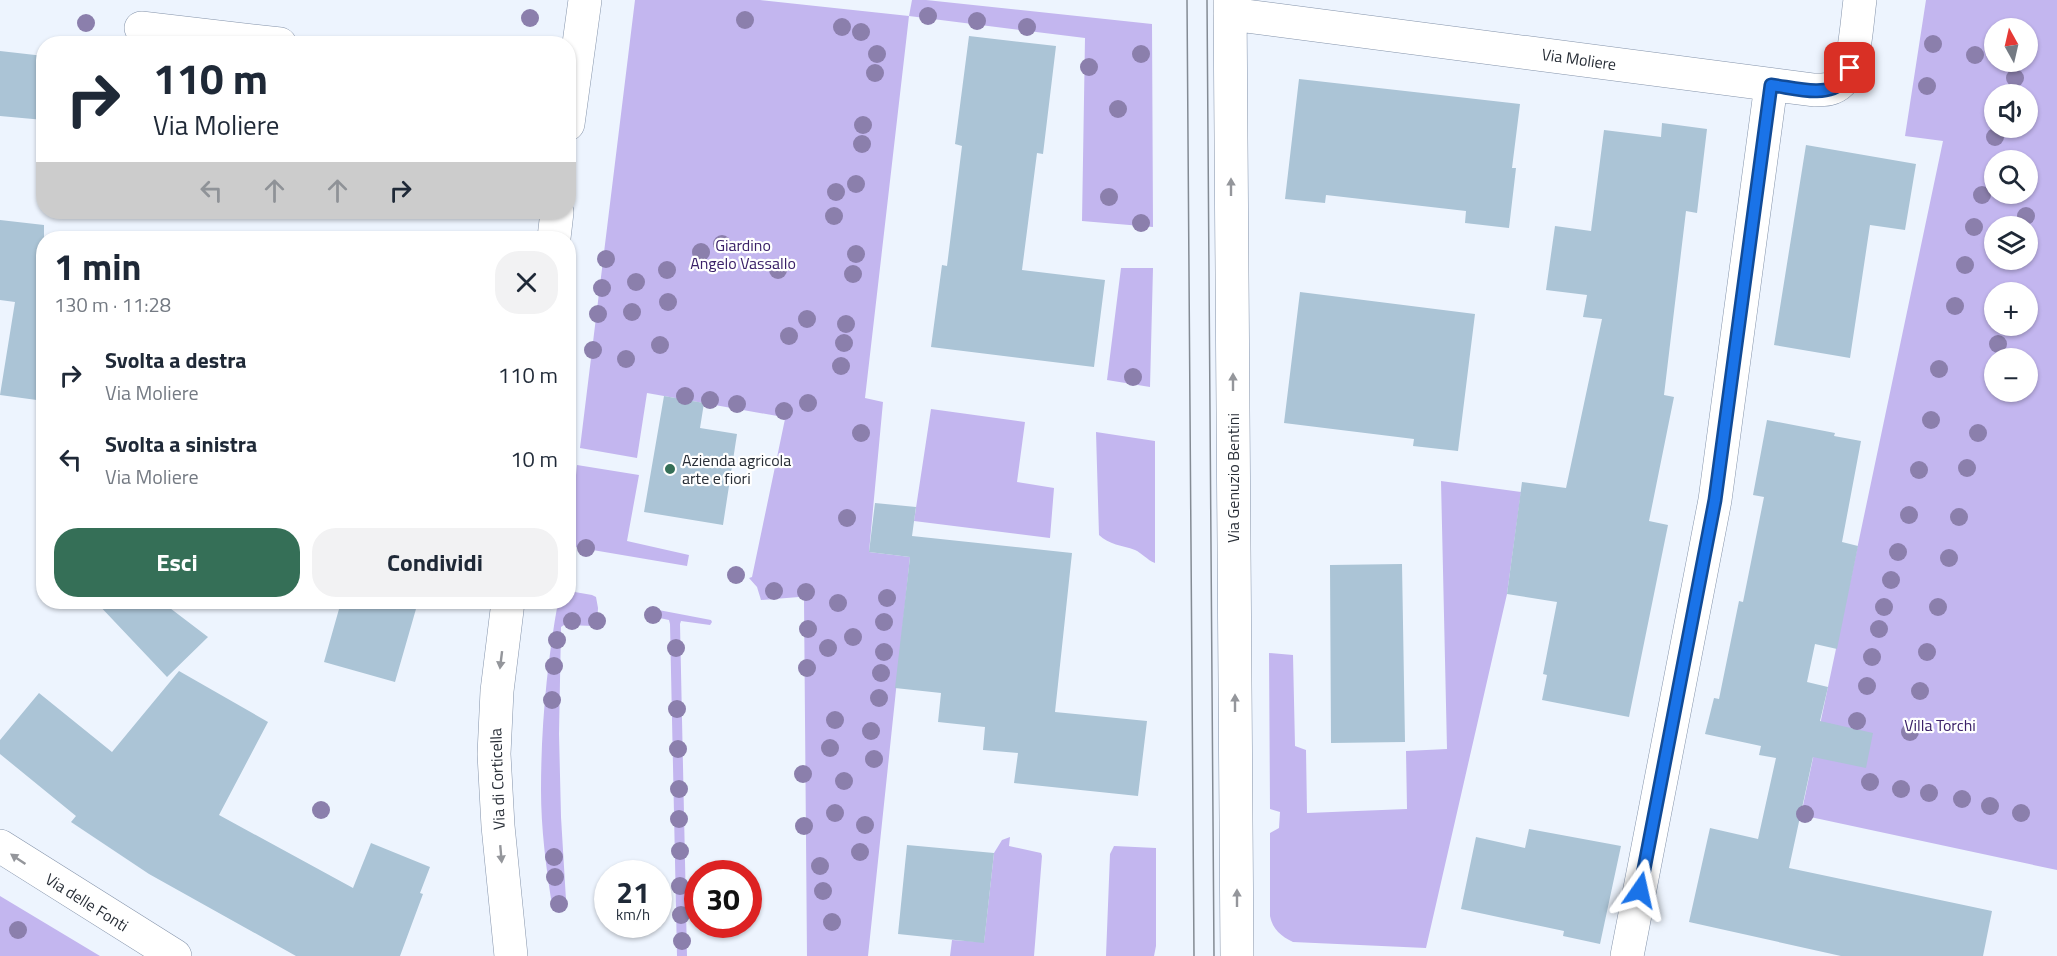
<!DOCTYPE html>
<html lang="it">
<meta charset="utf-8">
<style>
body{margin:0;font-family:"Titillium Web",sans-serif;background:#f2f2f3;color:#1f2937;height:100vh;display:flex;flex-direction:column;font-size:22px;white-space:nowrap}
*{box-sizing:border-box;margin:0}
p{font-size:20px;color:#747a83}
.icon{flex:none;width:33px;height:33px;fill:none;stroke:currentColor;stroke-width:2;stroke-linecap:round;stroke-linejoin:round}
.map{position:relative;flex:1;overflow:hidden}
.drawer{position:absolute;left:36px;top:231px;width:540px;height:378px;display:flex;flex-direction:column;background:#fff;border-radius:24px;box-shadow:0 2px 4px #0004}
.drawer>*{flex:none}
.hud{position:absolute;left:36px;top:36px;width:540px;height:183px;border-radius:24px;box-shadow:0 2px 4px #0004;background:#fff;color:#1f2937;overflow:hidden}
.needle{width:39px;rotate:352deg}
.fabs{position:absolute;left:1984px;top:18px;display:grid;gap:12px}
.fabs a{display:grid;place-items:center;width:54px;height:54px;border-radius:50%;background:#fff;box-shadow:0 2px 4px #0004;font-size:30px}
.speed{position:absolute;left:594px;top:860px;display:flex;gap:12px;font-size:30px;font-weight:700;text-align:center}
.speed>*{display:grid;place-content:center;width:78px;height:78px;border-radius:50%;background:#fff;box-shadow:0 2px 4px #0004;line-height:1}
.speed small{font-size:15px;font-weight:400}
.speed .limit{border:9px solid #d22;background:#fff;color:#111}
.pin{position:absolute;display:grid;place-items:center;width:51px;height:51px;color:#fff;margin:-26px;border-radius:12px;box-shadow:0 3px 9px #0006}
.me{position:absolute;width:66px;margin:-33px;rotate:11deg;stroke-linejoin:round;filter:drop-shadow(0 0 4px #0008)}
.turn{display:flex;align-items:center;gap:21px;height:126px;padding:0 18px;font-size:27px}
.turn .icon{width:78px;height:78px;stroke-width:2.5}
.turn b{display:block;font-size:42px;line-height:51px}
.lanes{display:flex;align-items:center;height:57px;padding:0 18px;background:#0003;justify-content:center;gap:30px;direction:ltr}
.lanes .off{opacity:.35}
.round{display:grid;place-items:center;flex:none;width:63px;height:63px;border-radius:24px;background:#f2f2f3}
.summary{display:flex;align-items:center;justify-content:space-between;height:102px;padding:0 18px}
h1{font-size:36px;font-weight:700;line-height:45px}
.primary-button{display:flex;gap:12px;margin-top:auto;padding:12px 18px}
.primary-button a{flex:1;height:69px;border-radius:24px;background:#356f57;color:#fff;font-size:24px;font-weight:700;line-height:69px;text-align:center}
.primary-button a+a{background:#f2f2f3;color:#1f2937}
ul{padding:0;list-style:none}
li{display:flex;align-items:center;gap:18px;height:84px;padding:0 18px}
li div{flex:1}
li b{display:block;font-size:22px}
li em{font-style:normal}
.map>svg:first-child{display:block}
</style>
<div class="map">
<svg width="2057" height="956" viewBox="0 0 2057 956">
<rect width="100%" height="100%" fill="#edf4fe"/>
<path fill="#c3b6ef" fill-rule="evenodd" d="M635 0H760L909 16 912 0H926L1152 24 1153 227 1082 221 1085 38 909 16 865 398 883 402 869 552 910 557 868 956H807L804 600 799 597 761 600 757 587 749 578 752 577 785 419 783 417 647 393 637 458 580 448Z
M1926 0H2057V870L1801 815 1943 141 1905 136ZM1995 28H2028V62H1995ZM1995 94H2028V128H1995ZM1995 160H2028V194H1995ZM1995 226H2028V260H1995ZM1995 292H2028V326H1995ZM1995 358H2028V392H1995Z
M1121 268H1153L1150 387 1107 380Z
M931 409 1025 422 1017 482 1054 488 1050 538 914 521Z
M1096 432 1155 441V563C1147 560 1142 553 1135 550 1122 545 1109 545 1099 535Z
M577 465 639 475 627 541 689 555 687 566 569 546Z
M1441 481 1521 492 1507 594 1426 948 1293 942C1281 936 1273 930 1270 916V833L1279 828 1280 812 1270 809 1269 653 1293 655 1295 746 1306 750 1307 813 1407 809 1406 751 1447 749Z
M569 591 592 595 596 597 598 608 597 624 595 626 564 625 561 627 559 734 561 817 566 900 552 905C546 867 541 828 541 790 541 727 547 663 558 602H568Z
M648 608 711 620 712 622 710 625 681 621 680 624 687 956H677L670 624 669 620 645 615V612Z
M1010 837 1009 846 1041 853 1042 856 1034 956H950L952 940 984 942 994 853 1002 840Z
M1114 846 1156 848V946L1154 956H1106L1110 854Z
M0 896 100 956H0Z"/>
<path fill="#abc4d6" d="M969 36 1056 46 1043 154 1037 153 1022 270 1105 280 1094 367 931 347 942 265 947 266 962 146 955 144Z
M0 51 44 56V120L0 116Z
M1299 79 1520 104 1512 168H1516L1509 228 1465 223 1466 211 1326 195 1325 203 1285 199Z
M1662 123 1707 129 1697 213 1686 211 1664 395 1674 397 1649 521 1668 525 1629 717 1542 700 1547 675 1543 674 1557 602 1507 594 1522 482 1566 488 1602 319 1583 317 1587 295 1546 290 1555 226 1591 231 1604 130 1661 137Z
M1806 145 1916 164 1905 230 1870 225 1850 358 1774 345Z
M0 220 44 225V401L0 395 15 302 0 300Z
M1300 292 1475 314 1458 451 1413 446 1414 439 1284 423Z
M664 396 704 403 700 428 737 434 723 525 644 512Z
M1767 420 1835 433 1834 436 1861 441 1842 542 1858 546 1837 649 1815 644 1807 682 1828 687 1820 721 1873 733 1866 768 1813 757 1789 868 1992 911 1983 956H1841L1689 922 1710 828 1758 839 1776 758 1759 755 1761 746 1705 734 1714 698 1719 699 1739 601 1743 602 1764 497 1753 495Z
M875 503 916 507 912 536 1072 553 1055 712 1147 721 1138 796 1014 783 1018 753 983 750 985 727 938 722 941 693 895 688 910 557 869 552Z
M1402 564 1405 742 1331 743 1330 565Z
M96 602H162L208 637 167 677Z
M341 602H418L395 682 324 662Z
M179 671 268 722 219 815 353 888 371 843 430 867 420 893 423 894 400 956H296L149 874 71 822 76 816 0 754V740L39 693 112 752Z
M1529 829 1621 846 1600 944 1563 936 1564 931 1461 909 1476 837 1525 848Z
M907 845 994 853 984 943 898 934Z"/>
<g fill="none" stroke-linecap="round" stroke-linejoin="round">
<defs>
<path id="minor" d="M1230 0 1237 956
M1230 14 1814 90C1825 90 1833 90 1841 82 1855 71 1857 19 1860 0
M141 28 280 44
M568 124 585 0
M554 238 557 212
M508 602 497 691 494 754 498 826 511 956
M0 846 175 956
M1627 956 1715 500 1771 85"/>
</defs>
<use href="#minor" stroke="#8493aa" stroke-width="34"/>
<use href="#minor" stroke="#fff" stroke-width="33"/>
<path stroke="#848b94" stroke-width="1.5" d="M1187 0 1194 956
M1207 0 1214 956"/>
</g>
<g fill="#8b7fac">
<circle cx="928" cy="16" r="9"/>
<circle cx="530" cy="18" r="9"/>
<circle cx="745" cy="20" r="9"/>
<circle cx="977" cy="21" r="9"/>
<circle cx="86" cy="23" r="9"/>
<circle cx="842" cy="27" r="9"/>
<circle cx="1027" cy="27" r="9"/>
<circle cx="861" cy="32" r="9"/>
<circle cx="1933" cy="44" r="9"/>
<circle cx="877" cy="54" r="9"/>
<circle cx="1141" cy="54" r="9"/>
<circle cx="1975" cy="55" r="9"/>
<circle cx="1089" cy="67" r="9"/>
<circle cx="875" cy="73" r="9"/>
<circle cx="2015" cy="78" r="9"/>
<circle cx="1927" cy="86" r="9"/>
<circle cx="1118" cy="109" r="9"/>
<circle cx="863" cy="125" r="9"/>
<circle cx="1995" cy="137" r="9"/>
<circle cx="862" cy="144" r="9"/>
<circle cx="856" cy="184" r="9"/>
<circle cx="836" cy="192" r="9"/>
<circle cx="1982" cy="195" r="9"/>
<circle cx="1109" cy="197" r="9"/>
<circle cx="834" cy="216" r="9"/>
<circle cx="2026" cy="216" r="9"/>
<circle cx="1141" cy="223" r="9"/>
<circle cx="1974" cy="227" r="9"/>
<circle cx="722" cy="244" r="9"/>
<circle cx="701" cy="252" r="9"/>
<circle cx="856" cy="254" r="9"/>
<circle cx="606" cy="259" r="9"/>
<circle cx="1965" cy="265" r="9"/>
<circle cx="667" cy="270" r="9"/>
<circle cx="778" cy="270" r="9"/>
<circle cx="853" cy="274" r="9"/>
<circle cx="636" cy="282" r="9"/>
<circle cx="602" cy="288" r="9"/>
<circle cx="668" cy="302" r="9"/>
<circle cx="1955" cy="306" r="9"/>
<circle cx="632" cy="312" r="9"/>
<circle cx="598" cy="314" r="9"/>
<circle cx="807" cy="319" r="9"/>
<circle cx="846" cy="324" r="9"/>
<circle cx="789" cy="336" r="9"/>
<circle cx="844" cy="343" r="9"/>
<circle cx="1998" cy="344" r="9"/>
<circle cx="660" cy="345" r="9"/>
<circle cx="593" cy="350" r="9"/>
<circle cx="626" cy="359" r="9"/>
<circle cx="841" cy="366" r="9"/>
<circle cx="1939" cy="369" r="9"/>
<circle cx="1133" cy="377" r="9"/>
<circle cx="685" cy="396" r="9"/>
<circle cx="710" cy="400" r="9"/>
<circle cx="808" cy="403" r="9"/>
<circle cx="737" cy="404" r="9"/>
<circle cx="784" cy="411" r="9"/>
<circle cx="1931" cy="420" r="9"/>
<circle cx="861" cy="433" r="9"/>
<circle cx="1978" cy="433" r="9"/>
<circle cx="1967" cy="468" r="9"/>
<circle cx="1919" cy="470" r="9"/>
<circle cx="1909" cy="515" r="9"/>
<circle cx="1959" cy="517" r="9"/>
<circle cx="847" cy="518" r="9"/>
<circle cx="586" cy="548" r="9"/>
<circle cx="1898" cy="552" r="9"/>
<circle cx="1949" cy="558" r="9"/>
<circle cx="736" cy="575" r="9"/>
<circle cx="1891" cy="580" r="9"/>
<circle cx="774" cy="591" r="9"/>
<circle cx="806" cy="592" r="9"/>
<circle cx="887" cy="598" r="9"/>
<circle cx="838" cy="603" r="9"/>
<circle cx="1884" cy="607" r="9"/>
<circle cx="1938" cy="607" r="9"/>
<circle cx="653" cy="615" r="9"/>
<circle cx="572" cy="621" r="9"/>
<circle cx="597" cy="621" r="9"/>
<circle cx="884" cy="622" r="9"/>
<circle cx="808" cy="629" r="9"/>
<circle cx="1879" cy="629" r="9"/>
<circle cx="853" cy="637" r="9"/>
<circle cx="557" cy="640" r="9"/>
<circle cx="676" cy="648" r="9"/>
<circle cx="828" cy="648" r="9"/>
<circle cx="884" cy="652" r="9"/>
<circle cx="1927" cy="652" r="9"/>
<circle cx="1872" cy="657" r="9"/>
<circle cx="554" cy="666" r="9"/>
<circle cx="807" cy="668" r="9"/>
<circle cx="881" cy="673" r="9"/>
<circle cx="1867" cy="686" r="9"/>
<circle cx="1920" cy="691" r="9"/>
<circle cx="879" cy="698" r="9"/>
<circle cx="552" cy="700" r="9"/>
<circle cx="677" cy="709" r="9"/>
<circle cx="835" cy="720" r="9"/>
<circle cx="1857" cy="721" r="9"/>
<circle cx="871" cy="731" r="9"/>
<circle cx="1910" cy="732" r="9"/>
<circle cx="830" cy="748" r="9"/>
<circle cx="678" cy="749" r="9"/>
<circle cx="874" cy="759" r="9"/>
<circle cx="803" cy="774" r="9"/>
<circle cx="844" cy="781" r="9"/>
<circle cx="1870" cy="782" r="9"/>
<circle cx="679" cy="789" r="9"/>
<circle cx="1901" cy="789" r="9"/>
<circle cx="1929" cy="793" r="9"/>
<circle cx="1962" cy="799" r="9"/>
<circle cx="1990" cy="806" r="9"/>
<circle cx="321" cy="810" r="9"/>
<circle cx="835" cy="813" r="9"/>
<circle cx="2021" cy="813" r="9"/>
<circle cx="1805" cy="814" r="9"/>
<circle cx="679" cy="819" r="9"/>
<circle cx="865" cy="825" r="9"/>
<circle cx="804" cy="826" r="9"/>
<circle cx="680" cy="851" r="9"/>
<circle cx="860" cy="852" r="9"/>
<circle cx="554" cy="857" r="9"/>
<circle cx="820" cy="866" r="9"/>
<circle cx="555" cy="877" r="9"/>
<circle cx="680" cy="886" r="9"/>
<circle cx="823" cy="891" r="9"/>
<circle cx="559" cy="904" r="9"/>
<circle cx="681" cy="915" r="9"/>
<circle cx="832" cy="922" r="9"/>
<circle cx="18" cy="930" r="9"/>
<circle cx="682" cy="941" r="9"/>
</g>
<defs><path id="oneway-solid" d="M-6-.8H1V-3.2L6.5 0L1 3.2V.8H-6Z" transform="scale(1.5)"/></defs>
<g fill="#94969b">
<use href="#oneway-solid" transform="translate(1231 187) rotate(-90)"/>
<use href="#oneway-solid" transform="translate(1233 382) rotate(-90)"/>
<use href="#oneway-solid" transform="translate(501 660) rotate(97)"/>
<use href="#oneway-solid" transform="translate(1235 703) rotate(-90)"/>
<use href="#oneway-solid" transform="translate(501 854) rotate(85)"/>
<use href="#oneway-solid" transform="translate(18 859) rotate(-146)"/>
<use href="#oneway-solid" transform="translate(1237 898) rotate(-90)"/>
</g>
<g fill="none" stroke-linecap="round" stroke-linejoin="round">
<defs>
<path id="route" d="M1640 890 1715 500 1771 85C1791 87 1827 99 1843 81 1846 78 1848 72 1850 68"/>
</defs>
<use href="#route" stroke="#114b97" stroke-width="15"/>
<use href="#route" stroke="#1a73e8" stroke-width="10"/>
</g>
<circle fill="#356f57" stroke="#fff" stroke-width="2" cx="670" cy="469" r="6"/>
<g text-anchor="middle" dominant-baseline="central" stroke-width="4.5" stroke-linejoin="round" paint-order="stroke">
<g font-size="16" fill="#282e37" stroke="#fff">
<text transform="translate(1579 59) rotate(8)">Via Moliere</text>
<text transform="translate(1233 478) rotate(-90)">Via Genuzio Bentini</text>
<text transform="translate(497 779) rotate(-92)">Via di Corticella</text>
<text transform="translate(87 902) rotate(32)">Via delle Fonti</text>
</g>
<g font-size="16" fill="#3a2068" stroke="#fff">
<text x="743" y="245">Giardino<tspan x="743" dy="18">Angelo Vassallo</tspan></text>
<text x="1940" y="725">Villa Torchi</text>
</g>
<g font-size="16" fill="#282e37" stroke="#fff" text-anchor="start">
<text x="682" y="460">Azienda agricola<tspan x="682" dy="18">arte e fiori</tspan></text>
</g>
</g>
</svg>
<div class="fabs">
<a><svg class="needle" viewBox="-14 -14 28 28"><path d="M0-13l5 13h-10z" fill="#e53935"/><path d="M0 13l5-13h-10z" fill="#747a83"/></svg></a>
<a><svg class="icon" aria-label="sound" viewBox="0 0 24 24"><path d="M4 9h4l5-4v14l-5-4H4zM17 9q2 3 0 6"/></svg></a>
<a><svg class="icon" aria-label="search" viewBox="0 0 24 24"><circle cx="10" cy="10" r="6"/><path d="M15 15l6 6"/></svg></a>
<a><svg class="icon" aria-label="layers" viewBox="0 0 24 24"><path d="M12 4l9 5-9 5-9-5zM3 14l9 5 9-5"/></svg></a>
<a>+</a>
<a>−</a>
</div>
<div class="speed"><div>21<small>km/h</small></div><div class="limit">30</div></div>
<div class="pin" style="left:1850px;top:68px;background:#d93025"><svg class="icon" aria-label="arrive" viewBox="0 0 24 24"><path d="M6 21V4h12l-3 4 3 4H6"/></svg></div>
<svg class="me" style="left:1640px;top:890px" viewBox="-20 -20 40 40"><path d="M0-17L14 15 0 8-14 15z" fill="#1a73e8" stroke="#fff" stroke-width="4"/></svg>
<div class="hud">
<div class="turn"><svg class="icon" aria-label="right" viewBox="0 0 24 24"><path d="M7 20v-9h11M14 6l5 5-5 5"/></svg><div><b>110 m</b>Via Moliere</div></div>
<div class="lanes"><svg class="icon off" aria-label="left" viewBox="0 0 24 24"><path d="M17 20v-9H6M10 6l-5 5 5 5"/></svg><svg class="icon off" aria-label="ahead" viewBox="0 0 24 24"><path d="M12 20V5M6 11l6-6 6 6"/></svg><svg class="icon off" aria-label="ahead" viewBox="0 0 24 24"><path d="M12 20V5M6 11l6-6 6 6"/></svg><svg class="icon" aria-label="right" viewBox="0 0 24 24"><path d="M7 20v-9h11M14 6l5 5-5 5"/></svg></div>
</div>
<section class="drawer">
<div class="summary"><div><h1>1 min</h1><p>130 m · 11:28</p></div><a class="round"><svg class="icon" aria-label="close" viewBox="0 0 24 24"><path d="M6 6l12 12M18 6L6 18"/></svg></a></div>
<ul>
<li><svg class="icon" aria-label="right" viewBox="0 0 24 24"><path d="M7 20v-9h11M14 6l5 5-5 5"/></svg><div><b>Svolta a destra</b><p>Via Moliere</p></div><em>110 m</em></li>
<li><svg class="icon" aria-label="left" viewBox="0 0 24 24"><path d="M17 20v-9H6M10 6l-5 5 5 5"/></svg><div><b>Svolta a sinistra</b><p>Via Moliere</p></div><em>10 m</em></li>
</ul>
<div class="primary-button"><a>Esci</a><a>Condividi</a></div>
</section>
</div>
